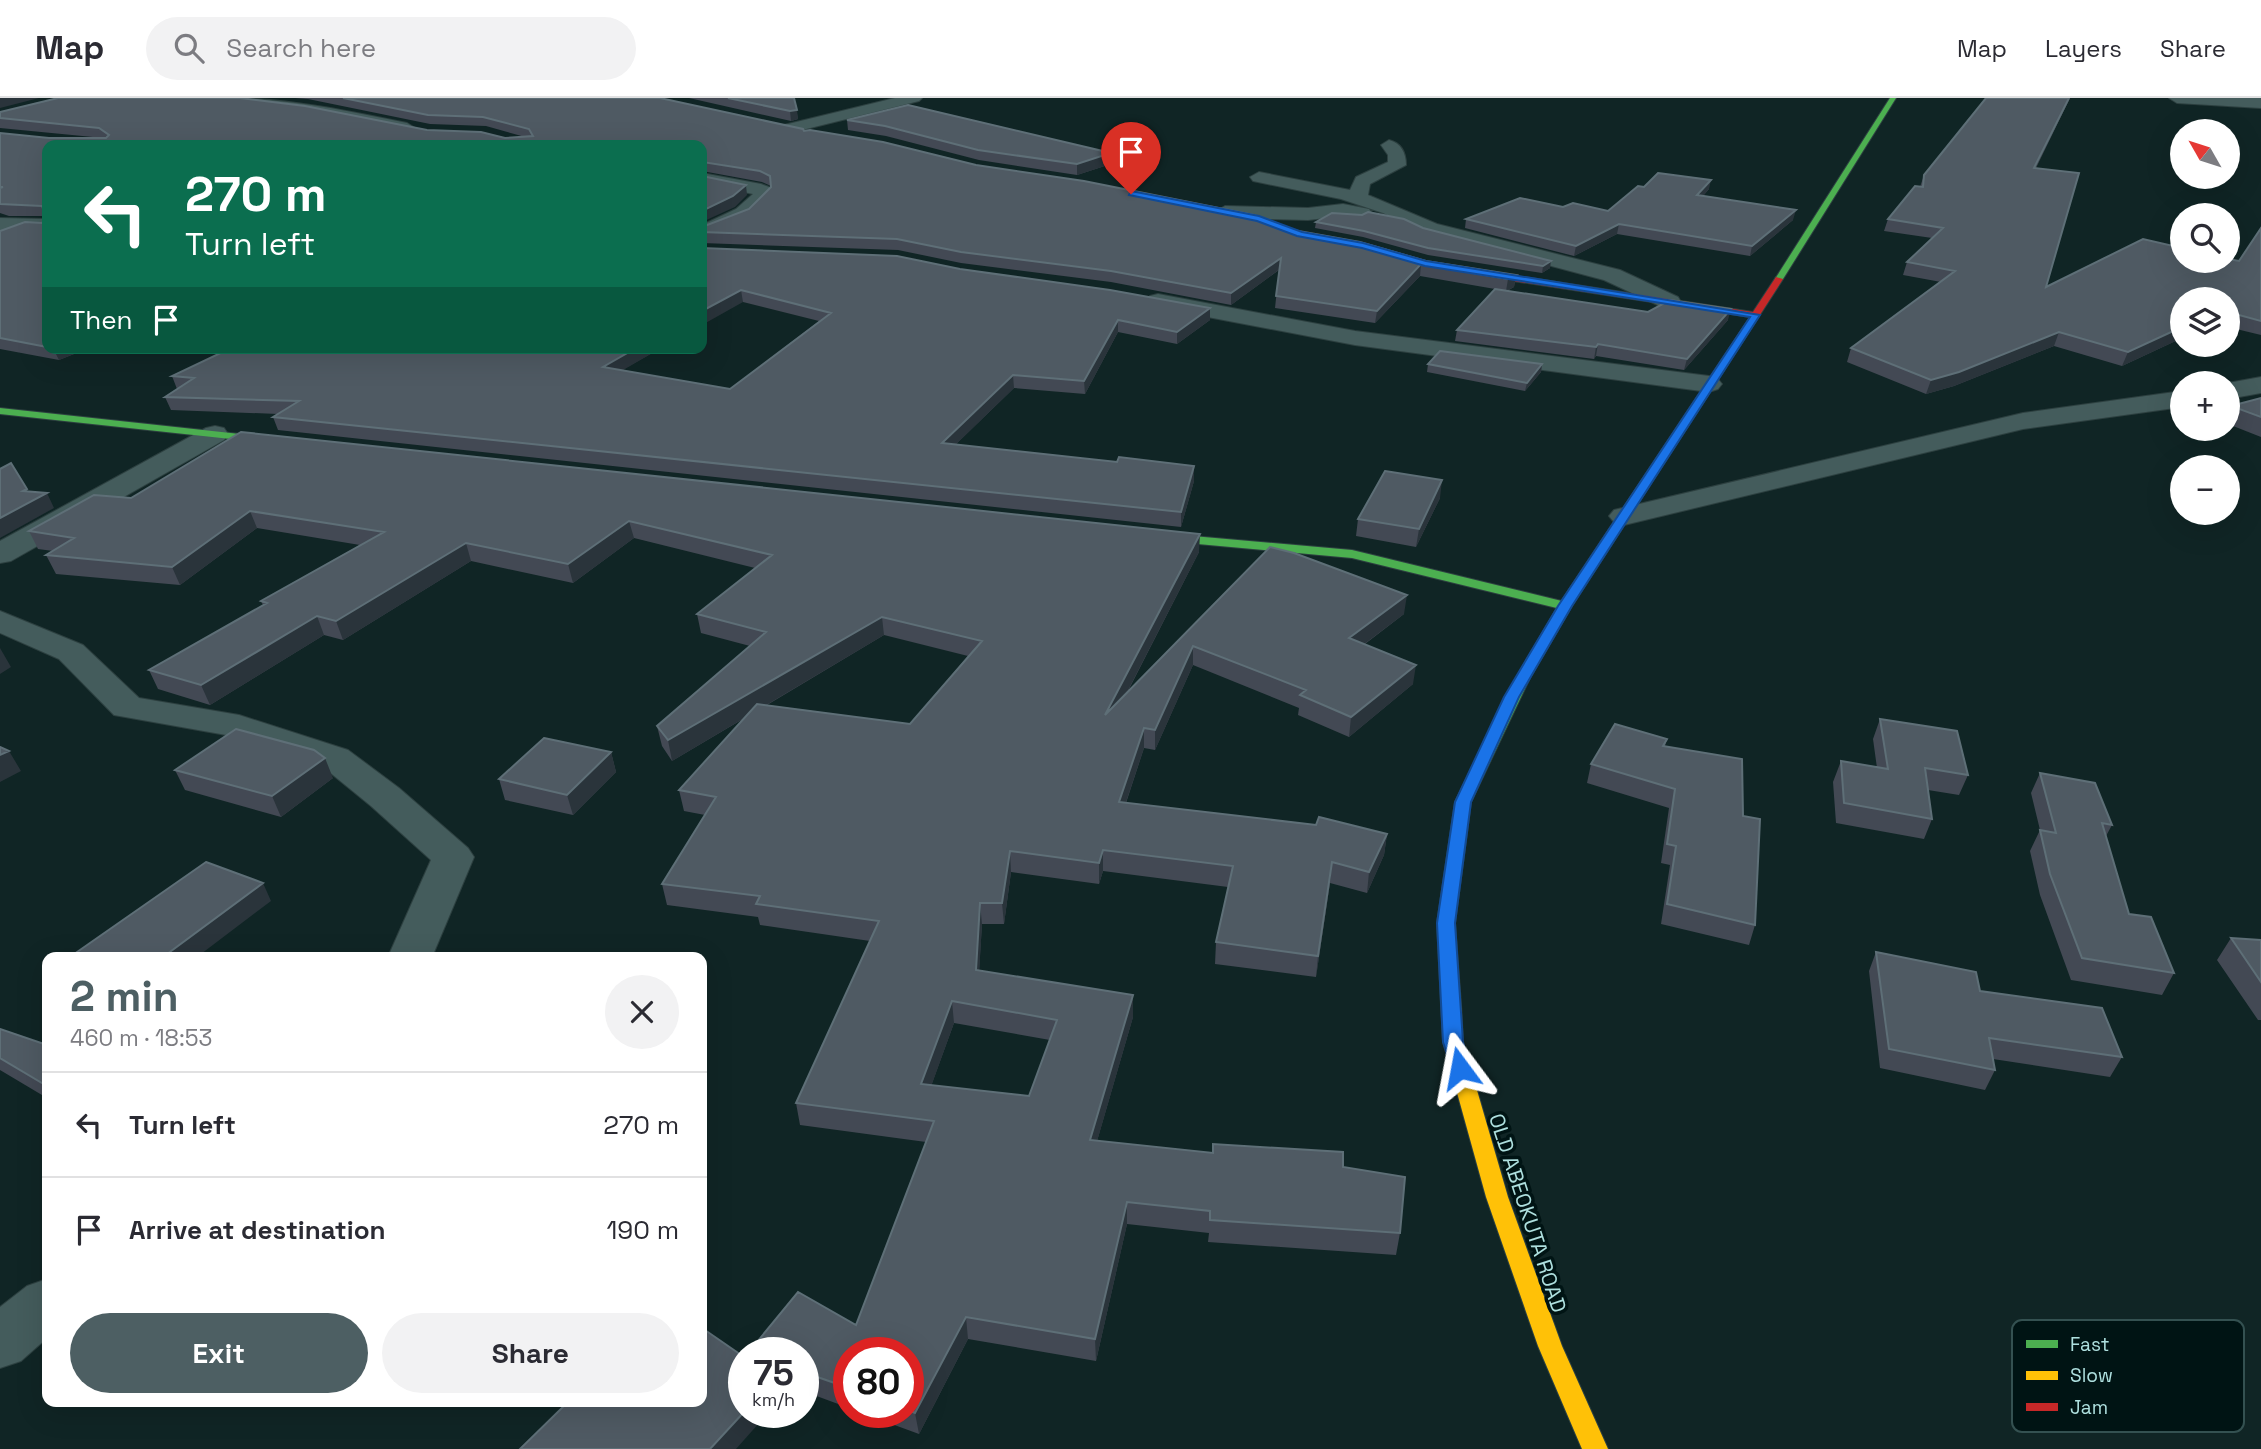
<!DOCTYPE html>
<meta charset="utf-8">
<style>
body{margin:0;font-family:"Space Grotesk",sans-serif;background:#f2f2f3;color:#2b2b33;height:100vh;display:flex;flex-direction:column;font-size:26px;white-space:nowrap}
*{box-sizing:border-box;margin:0}
p{font-size:23px;color:#7c7c81}
.icon{flex:none;width:38px;height:38px;fill:none;stroke:currentColor;stroke-width:2;stroke-linecap:round;stroke-linejoin:round}
.map{position:relative;flex:1;overflow:hidden}
.drawer{position:absolute;left:42px;top:854px;width:665px;height:455px;display:flex;flex-direction:column;background:#fff;border-radius:14px;box-shadow:0 7px 28px #0002}
.drawer>*{flex:none}
.guide{position:absolute;left:42px;top:42px;width:665px;height:214px;border-radius:14px;box-shadow:0 7px 28px #0002;background:#0b6e4f;color:#fff;overflow:hidden}
.needle{width:46px;rotate:309deg}
.fabs{position:absolute;left:2170px;top:21px;display:grid;gap:14px}
.fabs a{display:grid;place-items:center;width:70px;height:70px;border-radius:50%;background:#fff;box-shadow:0 7px 28px #0002;font-size:35px}
.speed{position:absolute;left:728px;top:1239px;display:flex;gap:14px;font-size:35px;font-weight:700;text-align:center}
.speed>*{display:grid;place-content:center;width:91px;height:91px;border-radius:50%;background:#fff;box-shadow:0 7px 28px #0002;line-height:1}
.speed small{font-size:18px;font-weight:400}
.speed .limit{border:10px solid #d22;background:#fff;color:#111}
.pin{position:absolute;display:grid;place-items:center;width:60px;height:60px;color:#fff;margin:-72px -30px;border-radius:50% 50% 50% 0;rotate:-45deg;box-shadow:0 0 7px #0007}
.pin .icon{rotate:45deg}
.me{position:absolute;width:77px;margin:-38px;rotate:347deg;stroke-linejoin:round;filter:drop-shadow(0 0 5px #0008)}
.turn{display:flex;align-items:center;gap:24px;height:147px;padding:0 28px;font-size:32px}
.turn .icon{width:91px;height:91px;stroke-width:2.5}
.turn b{display:block;font-size:49px;line-height:60px}
.then{display:flex;align-items:center;height:66px;padding:0 28px;background:#0003;gap:14px;font-size:26px}
.round{display:grid;place-items:center;flex:none;width:74px;height:74px;border-radius:37px;background:#f2f2f3}
.head{display:flex;align-items:center;justify-content:space-between;height:119px;padding:0 28px}
h1{font-size:42px;font-weight:700;line-height:52px;color:#4d5f63}
.primary-button{display:flex;gap:14px;margin-top:auto;padding:14px 28px}
.primary-button a{flex:1;height:80px;border-radius:42px;background:#4d5f63;color:#fff;font-size:28px;font-weight:700;line-height:80px;text-align:center}
.primary-button a+a{background:#f2f2f3;color:#2b2b33}
ul{padding:0;list-style:none}
li{display:flex;align-items:center;gap:21px;height:105px;padding:0 28px;border-top:2px solid #e1e1e2}
li div{flex:1}
li b{display:block;font-size:26px}
li em{font-style:normal}
header{display:flex;align-items:center;gap:42px;box-sizing:border-box;height:98px;padding:0 35px;background:#fff;border-bottom:2px solid #e1e1e2}
header strong{font-size:33px}
nav{display:flex;gap:38px;margin-inline-start:auto;font-size:24px}
.search{width:490px;height:63px;background:#f2f2f3;display:flex;align-items:center;gap:18px;box-sizing:border-box;padding:0 24px;border-radius:38px;color:#7c7c81;font-size:26px}
.map>svg:first-child{display:block}
</style>
<header>
<strong>Map</strong>
<div class="search"><svg class="icon" aria-label="search" viewBox="0 0 24 24"><circle cx="10" cy="10" r="6"/><path d="M15 15l6 6"/></svg>Search here</div>
<nav><a>Map</a><a>Layers</a><a>Share</a></nav>
</header>
<div class="map">
<svg width="2261" height="1351" viewBox="0 0 2261 1351">
<rect width="100%" height="100%" fill="#102525"/>
<g fill="none" stroke-linecap="round" stroke-linejoin="round">
<defs>
<path id="street" d="M224 0C287 0 345 12 407 25L415 30 407 35 308 14 232 5Z
M895 0H922L919 3 790 35 782 30 784 27Z
M2169 0H2261V10L2177 5Z
M1389 42C1401 45 1406 55 1406 67L1370 86 1368 97 1437 126 1620 172 1678 199 1681 204 1678 209H1662L1604 182 1423 134 1383 115 1341 101 1253 83 1250 79 1259 74 1350 92 1356 79 1388 64V57L1381 47Z
M702 75 761 86 769 89 771 98 750 119 702 140V127L736 111 753 96 702 85Z
M1343 106 1369 111 1372 115 1362 121 1343 118 1308 122 1225 120 1215 114 1225 108 1308 110Z
M0 120 47 121V133L0 132Z
M1158 196 1355 233 1709 278 1718 281 1722 286 1718 291 1709 294 1355 247 1150 208 1147 203 1150 198Z
M2261 279V295L2228 301V285Z
M2182 293V309L2023 331 1624 427 1614 424 1609 418 1614 412 2023 315Z
M215 328 224 330 228 336 224 342 11 463 0 465V443L206 330Z
M0 513 83 547 139 600 239 617 348 652 399 690 468 750 474 759 432 859H388L431 762 371 708 322 668 232 638 114 617 59 561 0 535Z
M47 1181V1240L21 1263 0 1270V1209L27 1188Z"/>
<path id="fast" d="M1890 0H1896L1783 181 1776 183 1775 181Z
M0 310 287 341 293 344 287 347 0 316Z
M1147 434 1352 452 1570 505 1572 508 1565 512 1352 460 1143 441 1141 438Z
M1523 576 1530 580 1471 704 1455 825 1461 907 1458 912 1451 914 1444 912 1441 907 1437 825 1455 704 1516 580Z"/>
<path id="slow" d="M1451 900 1458 902 1461 907 1463 944 1508 1099 1562 1248 1608 1351H1582L1538 1248 1486 1099 1443 944 1441 907 1444 902Z"/>
<path id="jam" d="M1464 170 1753 214 1776 179 1783 181 1572 508 1530 580 1523 584 1516 580 1558 508 1750 219 1461 175 1460 173Z"/>
</defs>
<use href="#street" stroke="#2d4040" stroke-width="2"/>
<use href="#fast" stroke="#2d4040" stroke-width="2"/>
<use href="#slow" stroke="#2d4040" stroke-width="2"/>
<use href="#jam" stroke="#2d4040" stroke-width="2"/>
<use href="#street" fill="#445c5c" fill-rule="evenodd"/>
<use href="#fast" fill="#4caf50" fill-rule="evenodd"/>
<use href="#slow" fill="#ffc107" fill-rule="evenodd"/>
<use href="#jam" fill="#c62828" fill-rule="evenodd"/>
</g>
<path fill="#434954" fill-rule="evenodd" d="M295 0H660L804 33 1293 132 1426 163 1516 177 1514 189 1507 193 1648 214 1728 222 1684 272 1596 258 1594 261 1455 243 1457 232 1495 191 1420 178 1375 225 1275 210 1279 172 1231 207 1111 184 961 165 898 152 702 145V129L749 111 771 89V88L762 84 702 73V47H47V250H89L59 262 0 251V133L42 125 46 118H9L0 115V35L49 40H103L0 30V14L427 32 505 40 525 39 486 28 430 26 308 1Z
M689 0H794L798 21 791 23Z
M1986 0H2070L2036 70 2046 189 2239 163 2261 130V237L2228 229V201H2182V240L2122 268 2054 248 1954 288 1926 296 1847 264 1851 250 1941 184 1903 177 1907 164 1932 140 1884 133 1888 121 1920 89 1924 77Z
M847 22 1111 55V66L1077 77 979 62 886 38 848 32Z
M1644 89 1709 91 1703 98 1793 122 1750 158 1617 136 1574 158 1465 130 1466 121 1563 109 1608 113Z
M1316 124 1423 130 1550 170 1542 175 1428 157 1363 139 1315 130Z
M702 150 1210 222 1177 246 1118 234 1085 296 1014 290 956 346 1194 383 1181 429 278 332 273 319 278 316 171 312 165 299 177 291 172 278 661 250 622 272 730 291 819 223 743 204Z
M1428 266H1542L1541 274 1525 293 1427 274Z
M2261 300V339L2228 326V315L2231 308Z
M241 334 1199 454 1127 595 1270 449 1404 516 1365 546 1413 586 1349 639 1298 617 1299 610 1193 567 1155 652 1144 650 1126 705 1387 736 1384 757 1367 795 1330 785 1316 879 1215 866 1216 844 1228 789 1103 773 1099 786 1011 774 1004 826H982L979 873 1133 897V919L1097 1043 1343 1069 1400 1135 1396 1157 1208 1144 1209 1135 1127 1126 1096 1263 968 1241 919 1336 859 1314H908V1255H849V1310L803 1293V1255L856 1227 926 1044 800 1027 796 1005 870 843 760 827 758 819 667 807 662 786 705 717 684 713 679 692 743 621 672 663 662 648 657 628 750 548 701 535 697 516 755 470 634 440 573 485 471 463 343 542 324 537 210 607 158 591 149 572 263 507 261 503 360 447 257 430 180 487 56 476 46 457 53 453 38 451 29 433 131 400ZM884 537 968 558 910 626 767 607ZM954 925 1050 942 1029 998 931 988Z
M1440 400 1416 449 1356 438 1358 421Z
M1880 621 1968 677 1959 697 1928 692 1932 721 1924 741 1836 725 1833 684 1841 663 1877 670 1873 641Z
M1667 641 1665 648 1743 718 1755 827 1749 847 1661 826 1670 767 1661 765 1669 710 1587 685 1591 666Z
M611 654 616 674 573 717 505 702 499 681Z
M175 672 333 680 281 719 185 692Z
M2040 675 2112 727 2106 738 2129 816 2174 875 2162 897 2071 882 2040 797 2030 753 2040 732 2031 695Z
M2231 840 2261 842V922H2258L2217 862Z
M1876 854 1980 893 2122 959 2110 979 1993 961 1995 972 1985 992 1880 970 1869 873Z
M0 931 47 947V1000L0 972Z"/>
<path fill="#2a343b" d="M0 0H39L0 10Z
M2069 0H2070L2030 80 2034 70Z
M797 12 798 21 791 23 790 13Z
M1111 55V66L1077 77V66Z
M1711 82 1709 91 1695 107 1697 97Z
M746 87 747 97 735 109 702 124V113Z
M1796 112 1793 122 1750 158 1752 148Z
M1619 126 1617 136 1574 158 1576 148Z
M1281 160 1280 171 1231 207V195Z
M1551 163 1550 170 1542 175 1543 168Z
M1421 166 1420 178 1375 225 1377 213Z
M1516 177 1514 189 1506 193 1508 181Z
M741 192 743 204 702 227V213Z
M1210 210V222L1177 246V234Z
M1731 211 1728 222 1684 272 1687 261Z
M1118 222V234L1085 296 1084 283Z
M2182 229V240L2122 268 2128 254Z
M2059 234 2054 248 1954 288 1926 296 1931 282Z
M1598 246 1596 258 1594 261 1596 249Z
M53 250H89L59 262Z
M636 250H661L606 282 603 269Z
M1542 266 1541 274 1525 293 1527 285Z
M1013 277 1014 290 943 359 942 345Z
M1194 368V383L1181 429V414Z
M1442 382 1440 400 1416 449 1419 431Z
M27 391 33 403 47 395 54 410 0 440V420L23 393Z
M250 413 257 430 180 487 172 469Z
M629 423 634 440 573 485 568 466Z
M1200 436 1199 454 1105 637V617Z
M466 445 471 463 343 542 336 523Z
M1407 497 1404 516 1347 559 1349 540Z
M317 518 324 537 210 607 201 587Z
M882 519 884 537 672 663 668 642Z
M1193 548V567L1155 652V632Z
M0 550 11 569 0 576Z
M1416 567 1413 586 1349 639 1351 619Z
M1144 630V650L1119 725V704Z
M9 653 21 673 0 684V657Z
M611 654 616 674 573 717 567 697Z
M325 660 333 680 281 719 272 698Z
M1387 736 1384 757 1367 795 1369 774Z
M1103 752V773L1099 786V765Z
M1010 753 1011 774 1004 826 1002 805Z
M1332 764 1330 785 1316 879 1318 858Z
M263 785 271 803 197 859H163Z
M980 805 982 826 978 894 976 872Z
M1133 897V919L1091 1064 1090 1042Z
M952 903 954 925 924 1008 921 986Z
M1127 1104V1126L1096 1263 1095 1241Z
M966 1219 968 1241 919 1336 915 1315Z
M744 1314H769L736 1351H710Z"/>
<path fill="#4f5a63" stroke="#5e6f77" stroke-width="2" fill-rule="evenodd" d="M58 0H240L305 8 427 32 481 34 505 40 533 38 529 31 483 19 428 17 343 0H660L803 31 804 33 810 32 883 44 976 67 1084 83 1254 117 1293 132 1360 144 1426 163 1516 177 1508 181 1421 166 1377 213 1276 198 1281 160 1231 195 1111 173 961 154 897 141 702 134V129L749 111 771 89 770 78 760 73 702 64V47H47V116H45L42 108 0 106V90L3 89H0V35L49 40H106L109 37 99 30 0 20V14Z
M728 0H794L797 12 790 13Z
M1986 0H2069L2034 70 2079 75 2046 189 2143 141 2182 150V163H2228V161L2239 163 2261 130V223L2228 214V201H2182V229L2128 254 2059 234 1959 274 1931 282 1851 250 1955 173 1907 164 1943 130 1888 121 1915 88 1923 89 1924 77Z
M908 7 1111 55 1077 66 978 52 885 28 847 22Z
M1658 75 1711 82 1697 97 1796 112 1752 148 1619 126 1576 148 1466 121 1520 100 1563 109 1573 105 1608 113 1638 88 1644 89Z
M702 78 746 87 733 98 702 113Z
M1368 114 1404 121 1423 130 1551 163 1543 168 1428 150 1364 133 1316 124 1332 115 1362 117Z
M47 118V249L0 240V133L25 124 42 125Z
M702 150 897 158 960 171 1110 192 1210 210 1177 234 1118 222 1084 283 1013 277 942 345 1117 364 1119 359 1194 368 1181 414 273 319 299 303 165 299 194 280 172 278 231 250H636L603 269 730 291 831 215 741 192 702 213Z
M1495 191 1648 214 1670 202 1731 211 1687 261 1598 246 1596 249 1457 232Z
M1440 253 1542 266 1527 285 1428 266Z
M2261 300V319L2231 308Z
M241 334 1200 436 1105 617 1270 449 1294 455 1407 497 1349 540 1416 567 1351 619 1300 597 1306 592 1193 548 1155 632 1144 630 1119 704 1316 727 1319 719 1387 736 1369 774 1332 764 1318 858 1216 844 1233 768 1103 752 1099 765 1010 753 1002 805H980L976 872 1133 897 1090 1042 1213 1055V1046L1343 1054V1069L1405 1079 1400 1135 1210 1122V1113L1127 1104 1095 1241 966 1219 915 1315 908 1312V1255H849V1290L803 1274V1255H748L798 1194 856 1227 934 1023 796 1005 879 823 756 806 760 798 662 786 716 699 679 692 757 606 910 626 982 543 882 519 668 642 657 628 766 534 697 516 772 457 629 423 568 466 466 445 336 523 317 518 201 587 149 572 267 505 261 503 384 434 250 413 172 469 46 457 74 440 29 433 94 397 131 400ZM952 903 1057 922 1029 998 921 986Z
M11 365 27 391 23 393 47 395 0 420V371Z
M1385 373 1442 382 1419 431 1358 421Z
M1880 621 1957 633 1968 677 1925 670 1932 721 1844 705 1841 663 1888 671Z
M1615 626 1667 641 1663 648 1742 661 1743 718 1760 721 1755 827 1667 806 1676 748 1667 746 1675 691 1591 666Z
M236 631 314 652 325 660 272 698 175 672Z
M544 640 611 654 567 697 499 681Z
M0 649 9 653 0 657Z
M2040 675 2095 685 2112 727 2102 725 2129 816 2151 819 2174 875 2082 860 2050 776 2040 732 2056 735Z
M206 764 263 785 163 859H70Z
M2231 840 2261 842V884Z
M1876 854 1976 874 1980 893 2102 910 2122 959 1989 940 1995 972 1889 951Z
M0 931 47 947V988L0 960Z
M702 1230 744 1259V1314L710 1351H520L568 1304H702Z"/>
<path fill="#1a73e8" stroke="#114b97" stroke-width="2" d="M1131 93 1259 118 1302 134 1363 145 1426 163 1760 217 1572 508 1519 599 1471 704 1455 825 1463 944 1470 970 1467 975 1460 977 1453 975 1443 944 1437 825 1455 704 1504 599 1558 508 1750 219 1425 168 1362 150 1297 138 1257 123 1129 97Z"/>
<g text-anchor="middle" dominant-baseline="central" stroke-width="7" stroke-linejoin="round" paint-order="stroke">
<g font-size="21" fill="#aee0df" stroke="#001414">
<text transform="translate(1528 1115) rotate(72)">OLD ABEOKUTA ROAD</text>
</g>
</g>
<rect x="2012" y="1222" width="232" height="112" rx="10" fill="#001414" stroke="#345151" stroke-width="2"/>
<rect x="2026" y="1242" width="32" height="8" fill="#4caf50"/>
<rect x="2026" y="1273" width="32" height="9" fill="#ffc107"/>
<rect x="2026" y="1305" width="32" height="8" fill="#c62828"/>
<g font-size="19" fill="#aee0df">
<text x="2070" y="1253">Fast</text>
<text x="2070" y="1284">Slow</text>
<text x="2070" y="1316">Jam</text>
</g>
</svg>
<div class="fabs">
<a><svg class="needle" viewBox="-14 -14 28 28"><path d="M0-13l5 13h-10z" fill="#e53935"/><path d="M0 13l5-13h-10z" fill="#7c7c81"/></svg></a>
<a><svg class="icon" aria-label="search" viewBox="0 0 24 24"><circle cx="10" cy="10" r="6"/><path d="M15 15l6 6"/></svg></a>
<a><svg class="icon" aria-label="layers" viewBox="0 0 24 24"><path d="M12 4l9 5-9 5-9-5zM3 14l9 5 9-5"/></svg></a>
<a>+</a>
<a>−</a>
</div>
<div class="speed"><div>75<small>km/h</small></div><div class="limit">80</div></div>
<div class="pin" style="left:1131px;top:96px;background:#d93025"><svg class="icon" aria-label="arrive" viewBox="0 0 24 24"><path d="M6 21V4h12l-3 4 3 4H6"/></svg></div>
<svg class="me" style="left:1460px;top:970px" viewBox="-20 -20 40 40"><path d="M0-17L14 15 0 8-14 15z" fill="#1a73e8" stroke="#fff" stroke-width="4"/></svg>
<div class="guide">
<div class="turn"><svg class="icon" aria-label="left" viewBox="0 0 24 24"><path d="M17 20v-9H6M10 6l-5 5 5 5"/></svg><div><b>270 m</b>Turn left</div></div>
<div class="then">Then<svg class="icon" aria-label="arrive" viewBox="0 0 24 24"><path d="M6 21V4h12l-3 4 3 4H6"/></svg></div>
</div>
<section class="drawer">
<div class="head"><div><h1>2 min</h1><p>460 m · 18:53</p></div><a class="round"><svg class="icon" aria-label="close" viewBox="0 0 24 24"><path d="M6 6l12 12M18 6L6 18"/></svg></a></div>
<ul>
<li><svg class="icon" aria-label="left" viewBox="0 0 24 24"><path d="M17 20v-9H6M10 6l-5 5 5 5"/></svg><div><b>Turn left</b></div><em>270 m</em></li>
<li><svg class="icon" aria-label="arrive" viewBox="0 0 24 24"><path d="M6 21V4h12l-3 4 3 4H6"/></svg><div><b>Arrive at destination</b></div><em>190 m</em></li>
</ul>
<div class="primary-button"><a>Exit</a><a>Share</a></div>
</section>
</div>
